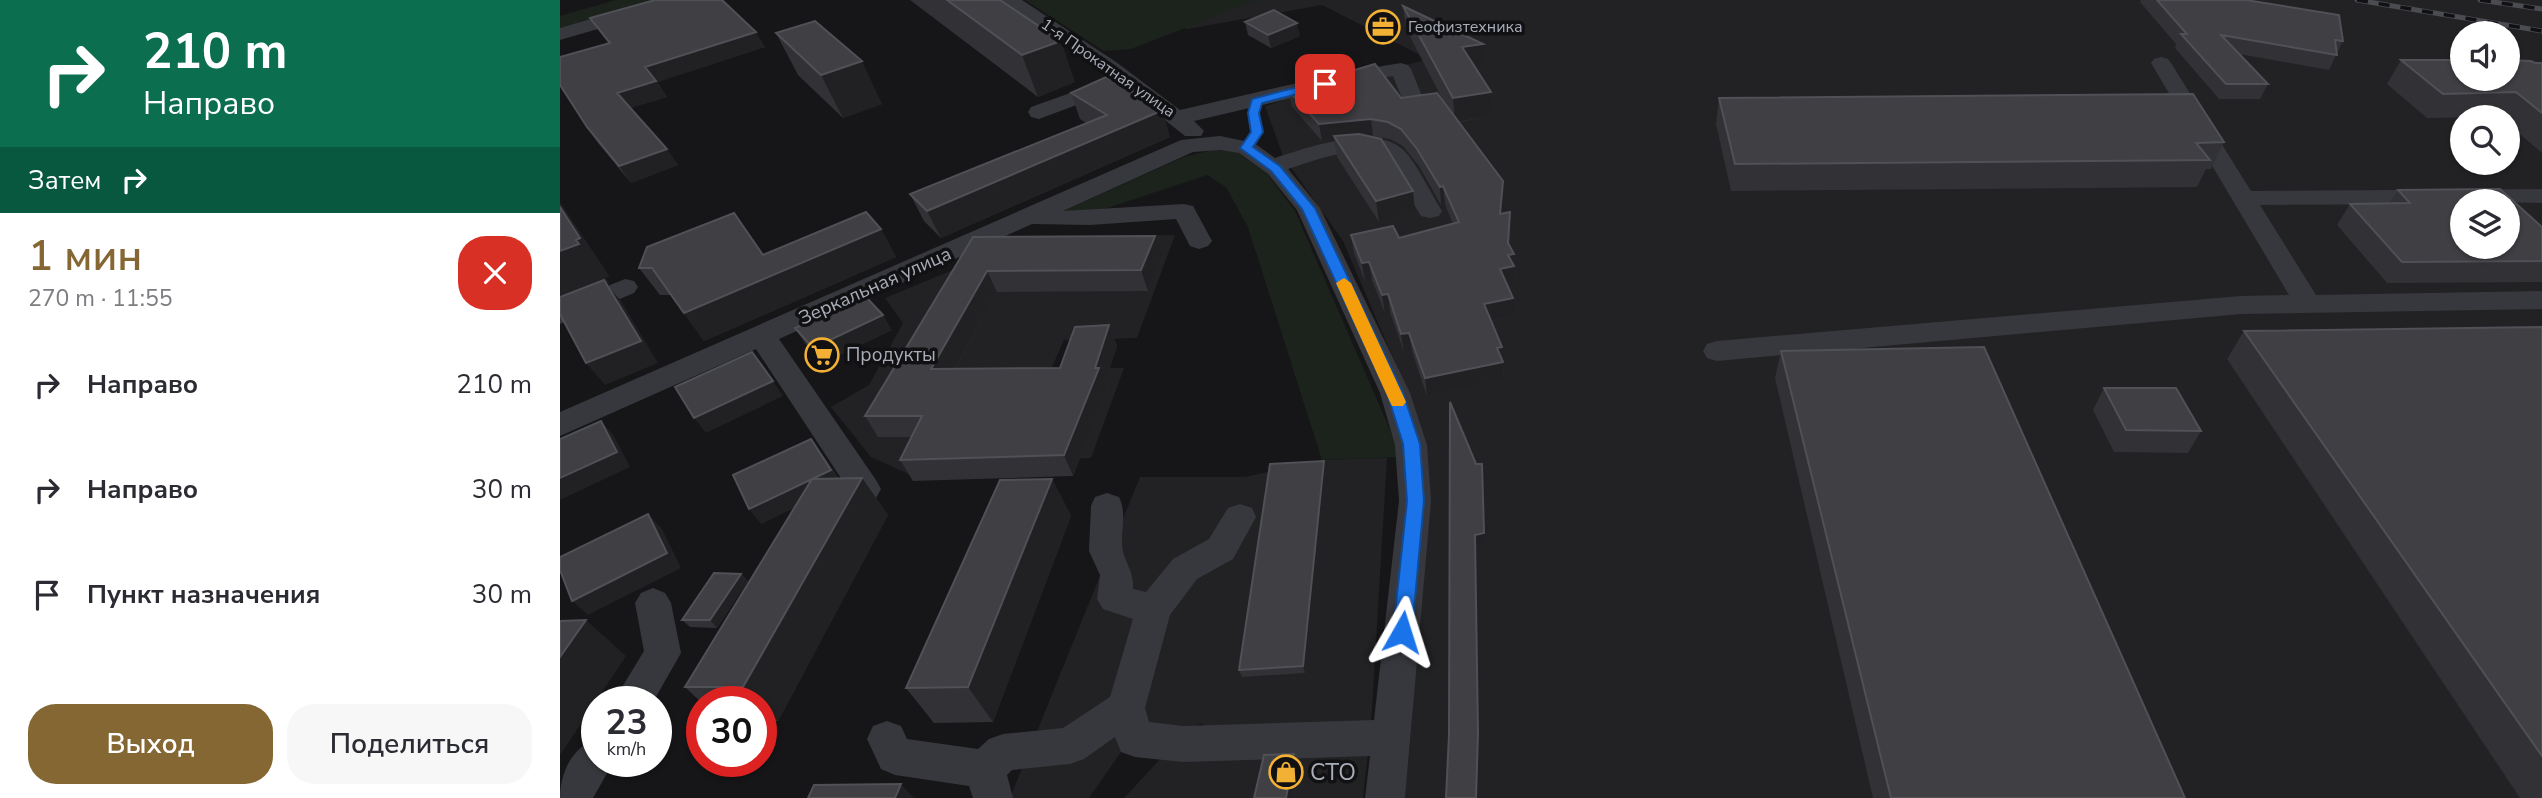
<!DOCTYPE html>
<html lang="ru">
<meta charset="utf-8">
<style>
body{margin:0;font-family:"Nunito Sans",sans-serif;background:#f7f7f7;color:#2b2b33;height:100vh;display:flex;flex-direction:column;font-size:26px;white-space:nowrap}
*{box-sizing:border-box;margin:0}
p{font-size:23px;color:#7c7c81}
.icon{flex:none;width:38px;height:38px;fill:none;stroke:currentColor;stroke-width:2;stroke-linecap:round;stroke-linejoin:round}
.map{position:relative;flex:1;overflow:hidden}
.panel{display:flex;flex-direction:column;background:#fff;width:560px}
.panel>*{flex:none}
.top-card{background:#0b6e4f;color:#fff;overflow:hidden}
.controls{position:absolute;left:1890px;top:21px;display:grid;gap:14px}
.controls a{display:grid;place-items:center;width:70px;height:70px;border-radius:50%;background:#fff;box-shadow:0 2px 5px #0004;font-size:35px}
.speed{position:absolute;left:21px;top:686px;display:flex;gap:14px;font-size:35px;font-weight:700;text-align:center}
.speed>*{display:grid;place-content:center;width:91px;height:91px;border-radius:50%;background:#fff;box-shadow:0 2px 5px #0004;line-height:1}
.speed small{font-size:18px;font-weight:400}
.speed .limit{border:10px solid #d22;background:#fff;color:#111}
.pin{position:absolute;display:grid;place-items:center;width:60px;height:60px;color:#fff;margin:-30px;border-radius:14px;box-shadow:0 4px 10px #0006}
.me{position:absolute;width:77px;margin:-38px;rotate:6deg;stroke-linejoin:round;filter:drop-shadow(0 0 5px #0008)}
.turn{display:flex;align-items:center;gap:24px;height:147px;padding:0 28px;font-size:32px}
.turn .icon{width:91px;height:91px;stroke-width:2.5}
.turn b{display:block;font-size:49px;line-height:60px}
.then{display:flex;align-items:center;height:66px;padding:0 28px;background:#0003;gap:14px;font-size:26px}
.round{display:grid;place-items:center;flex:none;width:74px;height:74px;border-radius:28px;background:#f7f7f7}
.head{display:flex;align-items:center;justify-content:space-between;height:119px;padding:0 28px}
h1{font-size:42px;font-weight:600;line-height:52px;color:#856733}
.button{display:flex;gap:14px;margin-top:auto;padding:14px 28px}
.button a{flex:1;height:80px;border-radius:28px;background:#856733;color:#fff;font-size:28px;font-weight:600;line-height:80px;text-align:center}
.button a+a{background:#f7f7f7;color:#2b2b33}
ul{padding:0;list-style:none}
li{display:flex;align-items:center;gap:21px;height:105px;padding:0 28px}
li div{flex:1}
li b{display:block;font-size:26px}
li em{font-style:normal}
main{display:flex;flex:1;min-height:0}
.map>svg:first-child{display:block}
</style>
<main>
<section class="panel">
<div class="top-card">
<div class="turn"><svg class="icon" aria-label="right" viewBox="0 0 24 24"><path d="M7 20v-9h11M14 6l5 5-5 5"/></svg><div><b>210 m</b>Направо</div></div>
<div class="then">Затем<svg class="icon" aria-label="right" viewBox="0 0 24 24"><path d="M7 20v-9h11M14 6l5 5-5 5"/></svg></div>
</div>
<div class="head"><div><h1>1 мин</h1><p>270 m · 11:55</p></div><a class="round" style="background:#d93025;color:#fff"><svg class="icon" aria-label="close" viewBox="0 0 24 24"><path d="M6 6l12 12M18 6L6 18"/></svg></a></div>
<ul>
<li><svg class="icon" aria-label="right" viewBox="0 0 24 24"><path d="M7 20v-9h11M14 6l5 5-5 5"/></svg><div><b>Направо</b></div><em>210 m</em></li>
<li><svg class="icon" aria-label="right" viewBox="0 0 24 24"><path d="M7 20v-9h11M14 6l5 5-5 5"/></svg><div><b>Направо</b></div><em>30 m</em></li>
<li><svg class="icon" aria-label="arrive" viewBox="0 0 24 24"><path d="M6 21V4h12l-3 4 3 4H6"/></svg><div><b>Пункт назначения</b></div><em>30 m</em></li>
</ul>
<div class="button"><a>Выход</a><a>Поделиться</a></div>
</section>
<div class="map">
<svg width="1982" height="798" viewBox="0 0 1982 798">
<rect width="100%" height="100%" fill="#161618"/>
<path fill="#222225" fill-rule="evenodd" d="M580 0H1982V798H845L852 718 863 443 840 374 783 241 723 156 705 106 868 59 762 5 627 29ZM1902 33H1948V79H1902ZM1902 117H1948V163H1902ZM1902 201H1948V247H1902Z
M615 235 577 338 504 340 492 367 564 368 531 458 359 464 353 476 311 457 271 407 309 385 343 323 325 298 472 237Z
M827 458 811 725 803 798H564L602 757 644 723 561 752 529 798H450L580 477H685L762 460Z"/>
<path fill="#1c231d" d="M56 0H106L0 31V16Z
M465 0H697L571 49 544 51Z
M653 150 677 152 707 174 735 211 837 446 839 457 762 460 688 227 666 187 647 175 532 213 479 222 624 157Z"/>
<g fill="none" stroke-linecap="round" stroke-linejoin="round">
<path fill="#37383d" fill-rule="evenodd" d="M96 0H126L124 4 0 40V28Z
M440 0H462L556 62 620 110 785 72 841 63 848 65 851 69 864 101 861 106H845L833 76 813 79 634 121 644 131 641 136H625L542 70Z
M1601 57 1608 59 1611 63 1691 191 1982 189V203L1902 201V204L1700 205 1756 295 1982 291V309L1681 314 1157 361 1147 358 1143 351 1147 344 1157 341 1681 296 1729 295 1591 63 1594 59Z
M530 86 538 87 541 92 538 97 479 119 471 117 468 112 471 107Z
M660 136 694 143 715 158C746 148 812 125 841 148 853 156 873 197 882 211L879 216 870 218 861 216 825 158C796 143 757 160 728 169L760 208 850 393 867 445 871 501 845 798H805L810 756 623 762 575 757 561 752 555 737 524 759 510 764 452 770 447 775 453 798H413L409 786 335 775 321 769 307 739 313 726 327 721 341 726 347 739 418 749 429 739 443 734 503 728 550 697 573 619 543 609 537 599 540 575 529 551 531 506 535 497 547 493 559 497C568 515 559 534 563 552 567 566 574 573 573 589L586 592 613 559 649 539 668 508 680 504 692 508 696 517 673 559 637 579 610 615 585 708 589 722 623 726 814 720 839 501 835 445 820 393 737 210 708 174 679 153 660 150 633 152 503 211 624 204 633 206 652 241 648 246 639 249 630 246 616 219 530 225 472 224 219 339 316 480 321 489 316 498 305 501 294 498 196 349 0 436V412L621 140Z
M65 279 74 281 78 287 74 293 0 324V305Z
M93 588 105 593 111 603 121 653 93 702H53L84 651 75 603 81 593Z
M37 738V761H54L33 798H0C0 773 12 747 37 738Z"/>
<defs>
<path id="rail" d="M1797 0 1982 31
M1920 0 1982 9"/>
</defs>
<use href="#rail" stroke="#4a4c52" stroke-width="5"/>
<use href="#rail" stroke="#111113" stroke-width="3.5" stroke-dasharray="11" stroke-linecap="butt"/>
</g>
<path fill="#323236" d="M350 0H440L515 82 478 97Z
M1581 0H1686L1783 41 1769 70 1679 54 1708 84 1700 99H1659L1615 48 1616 44 1580 2Z
M843 6 924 68 917 69 931 92 933 116 899 122 943 181 944 198 942 213 951 230 950 246 954 254 955 284 947 285 954 316 931 321 942 347 944 380 867 396 852 351 844 352 830 312 825 313 812 280 805 282 794 253 791 235 839 238 893 224 885 204 881 205 859 166 843 146 830 139 813 136H808L855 212 819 222 777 157 774 140 762 141 732 107 728 90 841 98 885 104 846 29Z
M30 18 205 47 97 82 107 97 70 108 118 165 71 183 38 143 27 127 48 43Z
M685 22 740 36 711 48 688 35Z
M216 33 322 104 283 118 238 75Z
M1841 60 1982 63V153L1948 124V117L1867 118 1827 84Z
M511 93 610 137 381 238 364 221 350 194 526 123 520 119Z
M1159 98 1664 142 1651 169H1646L1637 187 1171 191 1156 124Z
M1838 190 1982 227V282L1827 283 1777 225 1790 204 1829 203Z
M321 229 336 257 144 341 111 295H100L79 268 203 255Z
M413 237 602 256 588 291 437 292 395 369 500 368 549 325 557 346 545 383 548 388 513 476 353 481 340 460 351 437H318L305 416Z
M1982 327V798H1960L1667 359 1684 331Z
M235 328 332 330 262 363 245 343Z
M1221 351 1625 798H1313L1215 378Z
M1544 388 1641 431 1628 453 1554 452 1533 410Z
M262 454 278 478H302L328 515 218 721 201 722V702H142V703L125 687 235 507 201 524Z
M766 469 745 673 682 677 679 670Z
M492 479 511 516 433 722 374 723 346 688Z
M181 574 188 581 157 628 130 627 122 620Z"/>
<path fill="#212124" d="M737 23 740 36 711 48 708 35Z
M196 32 205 47 97 82 107 97 68 109 57 93 85 67Z
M501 41 515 82 478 97 462 55Z
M923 44 924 68 904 71 902 47Z
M302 61 322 104 283 118 261 75Z
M931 92 933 116 895 122 893 98Z
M603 110 610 137 381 238 367 211Z
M811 119 813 136 776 140 774 136V140L762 141 759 124Z
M107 149 118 165 71 183 59 166Z
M943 181 944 198 940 231V214Z
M883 186 885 204 881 205 880 187Z
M853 191 855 212 819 222 816 201Z
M0 202 50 277 46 278 49 283 46 284 61 301 98 363 45 385 26 363 0 302Z
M950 212 951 230 949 255 954 254 955 284 941 287 940 269 948 243Z
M321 229 336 257 144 341 124 313Z
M595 236 602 256 588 291 581 270Z
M809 262 812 280 805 282 802 263Z
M427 271 437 292 383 390 371 369Z
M828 294 830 312 825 313 822 295Z
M953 298 954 316 925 322 924 304Z
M323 315 332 330 262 363 253 348Z
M549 325 557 346 545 383 548 388 513 476 504 455Z
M849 333 852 351 844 352 841 334Z
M942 347 944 380 867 396 865 378 937 348Z
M213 381 223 396 146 433 134 418Z
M41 421 54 436 70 467 0 500V478Z
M251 439 282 485 201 524 189 509Z
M764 461 766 469 745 673 743 666Z
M922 464 925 541 916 543 919 740 917 798H916L915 535Z
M302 478 328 515 218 721 201 705V702H198L183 687Z
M492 479 511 516 433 722 408 687Z
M88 514 102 529 121 568 28 615 12 601Z
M181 574 188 581 157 628 150 620Z
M26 620 66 656 0 755V657Z
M734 754 736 761 730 798H726Z
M341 784 354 798H335Z"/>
<path fill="#3f3f44" stroke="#4f5156" stroke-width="2" fill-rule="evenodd" d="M95 0H162L196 32 85 67 96 81 57 93 107 149 59 166 27 127 0 85V57L50 43 30 18Z
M387 0H440L501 41 462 55Z
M1597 0H1686L1779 15 1783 41 1775 40 1777 55 1661 35 1708 84H1666L1621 34H1627Z
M843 6 923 44 902 47 931 92 893 98Z
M714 10 737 23 708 35 685 22Z
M255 21 302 61 261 75 216 33Z
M1841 60H1902V79H1948V60L1971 61 1975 63H1982V113L1956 92 1883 94Z
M815 64 841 98 877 93 943 181 940 214 950 212 948 243 954 254 948 255 954 266 940 269 953 298 924 304 942 347 937 348 943 362 865 378 849 333 841 334 828 294 822 295 809 262 802 263 791 235 833 226 839 238 899 222 883 186 880 187 857 149 841 129 828 122 811 119 759 124 728 90Z
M546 77 603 110 367 211 350 194 547 115 511 93Z
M1633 94 1664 142 1636 143 1650 160 1175 164 1159 98Z
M799 134 821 139 853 191 816 201 774 136Z
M1940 189 1982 227V261L1842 262 1790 204 1850 203 1838 190ZM1902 201H1948V247H1902Z
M0 207 20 238 16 240 19 244 0 251Z
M306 212 321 229 124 313 92 268H79L87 247 174 213 203 255Z
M595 236 581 270 427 271 371 369 500 368 515 327 549 325 535 368H539L504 455 340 460 362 416H305L413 237Z
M44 280 81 341 26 363 0 314V297Z
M305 296 323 315 253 348 235 328Z
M1982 327V756L1684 331Z
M1424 347 1625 798H1331L1221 351Z
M192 352 213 381 134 418 115 387Z
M1544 388H1616L1641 431 1566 430Z
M890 402 916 464H922L924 533 915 535 918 733 916 798H886L889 735Z
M41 421 57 452 0 478V439Z
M251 439 271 470 189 509 173 475Z
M764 461 743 666 679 670 710 464Z
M302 478 183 687H125L252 479Z
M492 479 408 687 346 688 440 480Z
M88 514 107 553 12 601 0 570V557Z
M154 573 181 574 150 620H122Z
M26 620 0 657V621Z
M734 754 726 798H694L704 755Z
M341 784 335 798H248L254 785Z"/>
<path fill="#1a73e8" stroke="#114b97" stroke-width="2" d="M765 80 769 81V86L702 103 699 113 703 132 693 147 720 166 755 208 843 393 860 444 864 501 852 632 849 638 842 641 835 638 833 632 847 501 843 444 827 393 742 209 711 171 680 148 691 132 688 113 692 99Z"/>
<path fill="#f59e0b" d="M784 278 791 283 846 402 843 406H832L830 402 776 283Z"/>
<defs>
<symbol id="office-ring" viewBox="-11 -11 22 22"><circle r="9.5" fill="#111113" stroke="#f2b134" stroke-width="1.5"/><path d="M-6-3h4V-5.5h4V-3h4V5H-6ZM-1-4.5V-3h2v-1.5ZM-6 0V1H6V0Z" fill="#f2b134"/></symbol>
<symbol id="supermarket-ring" viewBox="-11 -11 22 22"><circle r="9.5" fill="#111113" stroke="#f2b134" stroke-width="1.5"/><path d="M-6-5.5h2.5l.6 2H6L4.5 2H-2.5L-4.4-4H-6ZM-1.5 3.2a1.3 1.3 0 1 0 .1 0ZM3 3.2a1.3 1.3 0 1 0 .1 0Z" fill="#f2b134"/></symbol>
<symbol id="shop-ring" viewBox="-11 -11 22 22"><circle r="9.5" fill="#111113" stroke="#f2b134" stroke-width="1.5"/><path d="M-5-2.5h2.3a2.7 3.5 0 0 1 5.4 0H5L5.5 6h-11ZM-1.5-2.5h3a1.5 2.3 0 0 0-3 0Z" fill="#f2b134"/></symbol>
</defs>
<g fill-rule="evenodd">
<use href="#office-ring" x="804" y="8" width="38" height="38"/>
<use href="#supermarket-ring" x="243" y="336" width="38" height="38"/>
<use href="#shop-ring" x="707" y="753" width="38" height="38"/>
</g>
<g text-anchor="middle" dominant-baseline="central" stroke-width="7" stroke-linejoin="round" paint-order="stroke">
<g font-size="16" fill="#a8adb8" stroke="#111113" text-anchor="start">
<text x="848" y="27">Геофизтехника</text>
</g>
<g font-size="16" fill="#a8adb8" stroke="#111113">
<text transform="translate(548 68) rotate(35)">1-я Прокатная улица</text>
</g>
<g font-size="19" fill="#a8adb8" stroke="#111113">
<text transform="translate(315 286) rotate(-24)">Зеркальная улица</text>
</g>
<g font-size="19" fill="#a8adb8" stroke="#111113" text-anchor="start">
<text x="286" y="355">Продукты</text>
</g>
<g font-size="23" fill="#a8adb8" stroke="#111113" text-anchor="start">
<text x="750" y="772">СТО</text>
</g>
</g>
</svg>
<div class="controls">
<a><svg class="icon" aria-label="sound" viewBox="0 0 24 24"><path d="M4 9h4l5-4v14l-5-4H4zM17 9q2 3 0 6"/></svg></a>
<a><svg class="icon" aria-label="search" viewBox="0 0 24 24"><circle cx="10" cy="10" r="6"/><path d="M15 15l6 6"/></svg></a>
<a><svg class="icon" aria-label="layers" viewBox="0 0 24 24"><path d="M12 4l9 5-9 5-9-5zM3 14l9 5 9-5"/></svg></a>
</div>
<div class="speed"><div>23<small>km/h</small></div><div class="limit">30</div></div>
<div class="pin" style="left:765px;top:84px;background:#d93025"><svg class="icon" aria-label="arrive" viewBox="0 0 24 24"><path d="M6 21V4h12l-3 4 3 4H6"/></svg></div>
<svg class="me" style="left:842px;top:632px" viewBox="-20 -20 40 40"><path d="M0-17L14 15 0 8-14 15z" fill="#1a73e8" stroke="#fff" stroke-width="4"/></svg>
</div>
</main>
